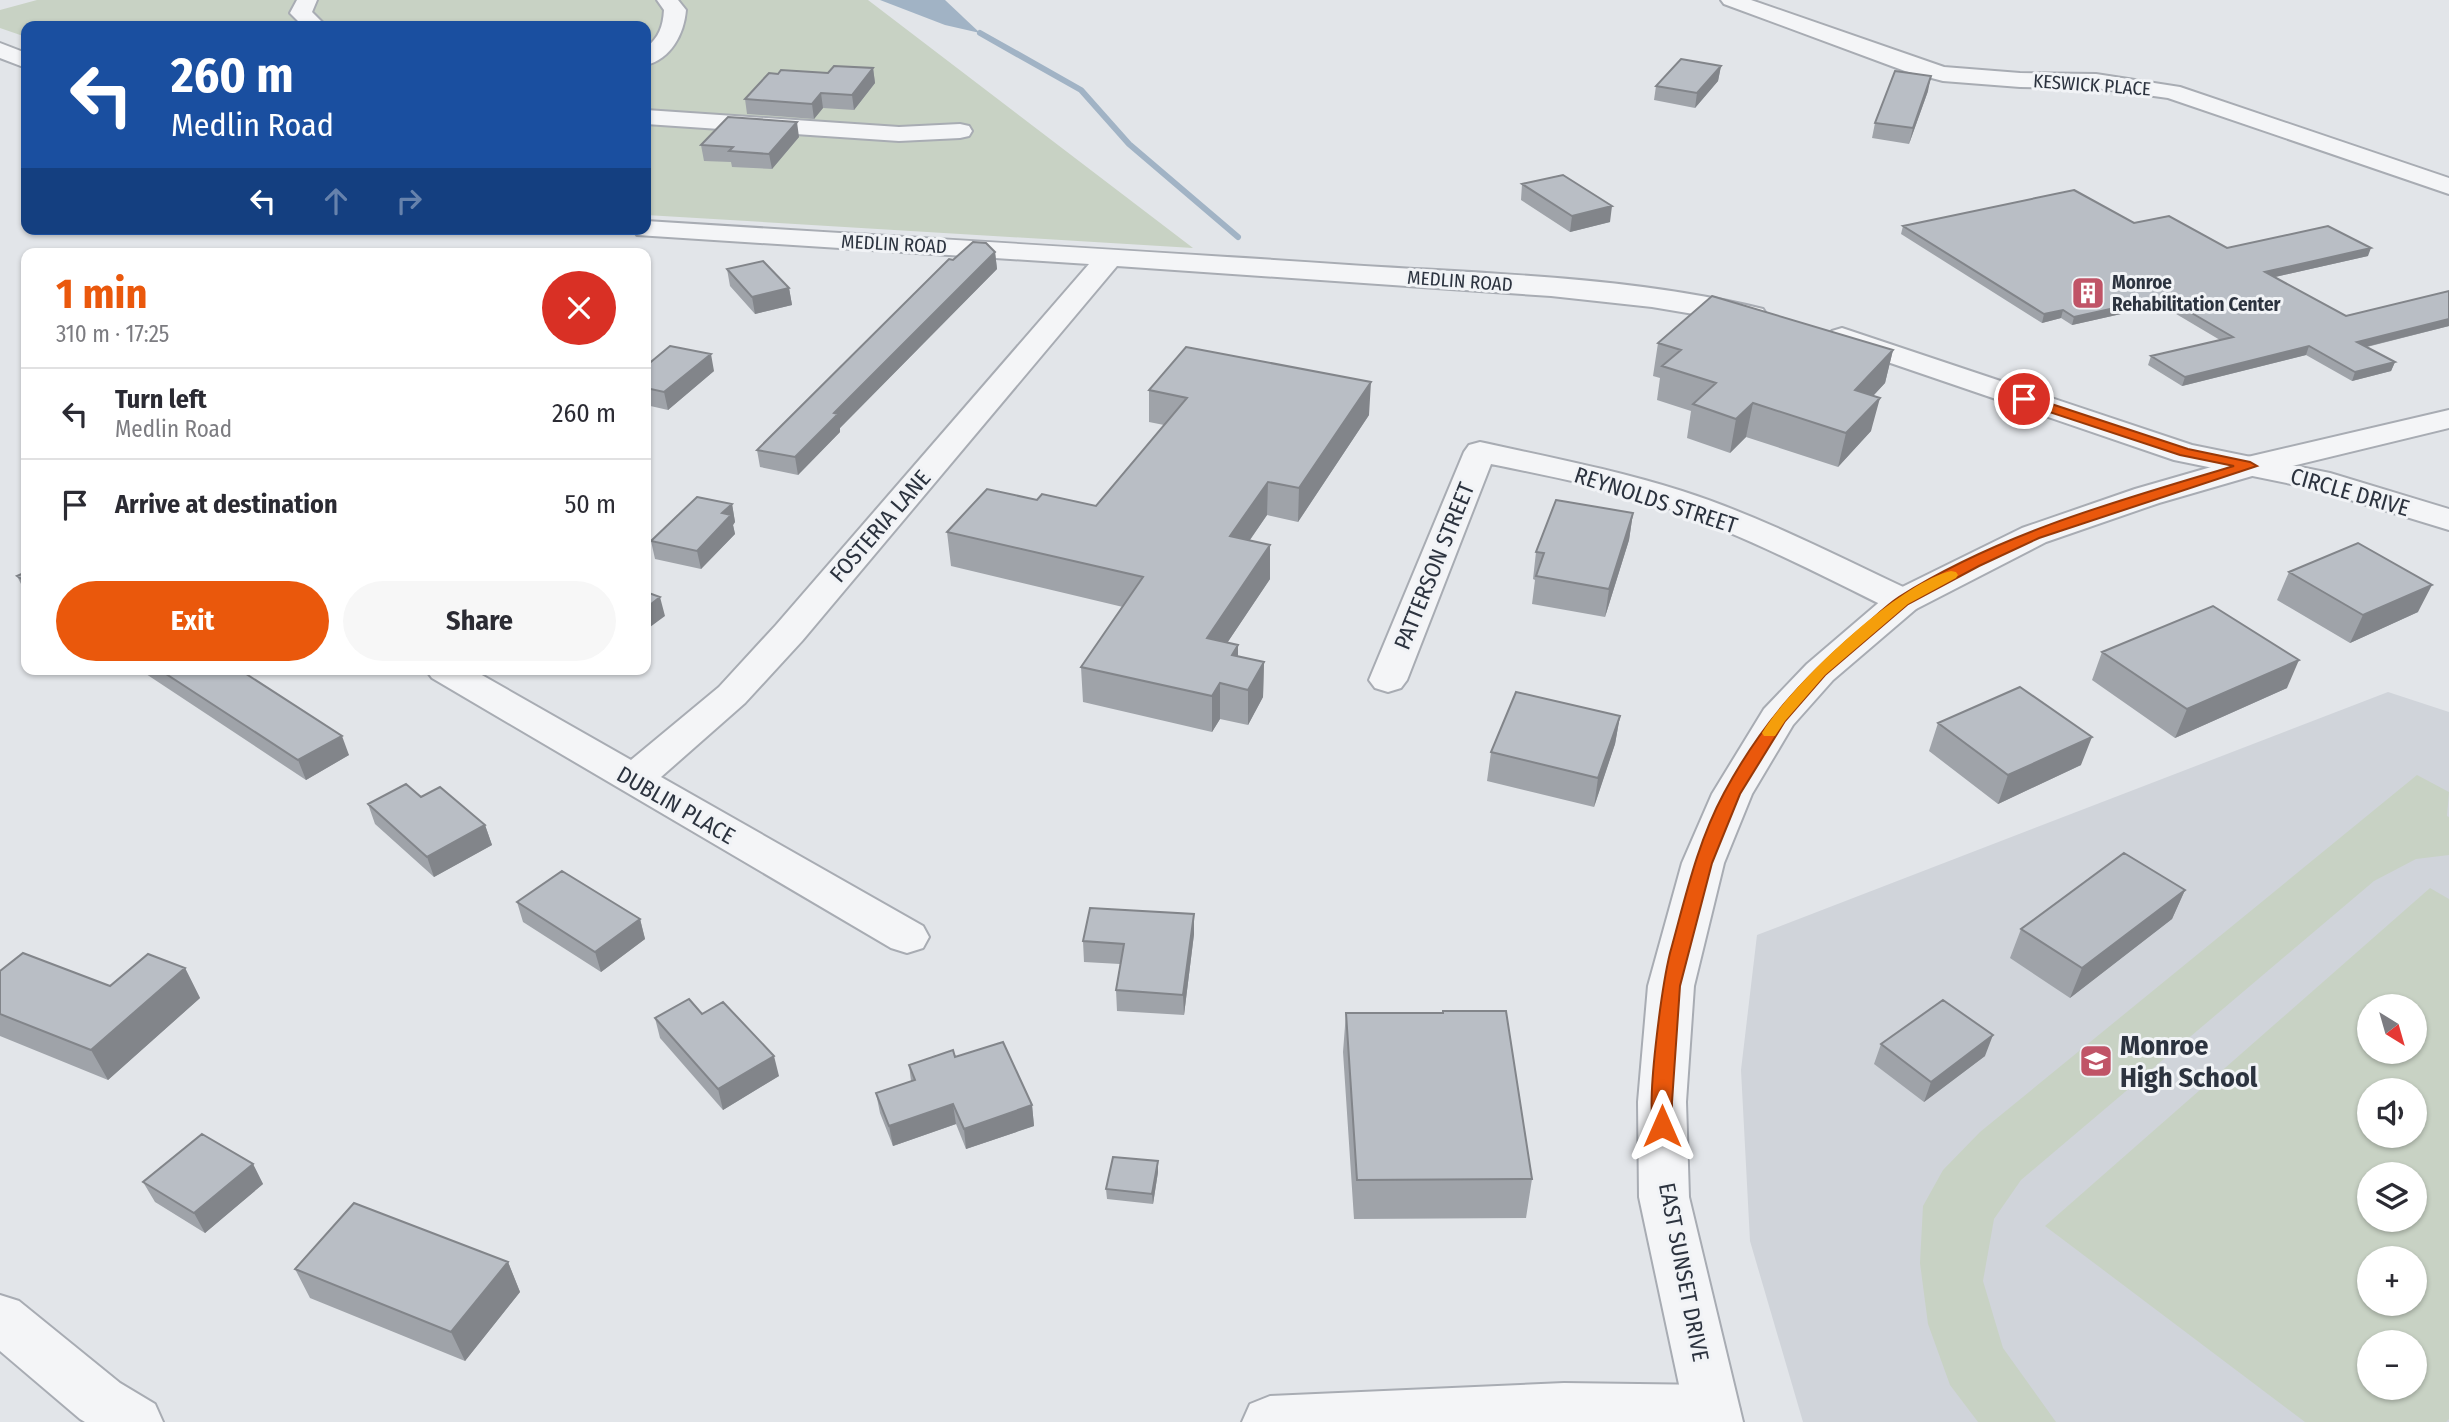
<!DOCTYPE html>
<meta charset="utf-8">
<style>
body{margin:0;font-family:"Fira Sans Condensed",sans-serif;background:#f7f7f7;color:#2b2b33;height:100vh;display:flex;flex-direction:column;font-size:26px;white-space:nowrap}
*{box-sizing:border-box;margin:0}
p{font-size:23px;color:#7c7c81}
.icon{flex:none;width:38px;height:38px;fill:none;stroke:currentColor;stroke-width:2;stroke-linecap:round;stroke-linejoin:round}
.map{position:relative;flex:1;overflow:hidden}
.sheet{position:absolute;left:21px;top:248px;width:630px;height:427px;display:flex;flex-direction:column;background:#fff;border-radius:14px;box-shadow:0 2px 5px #0004}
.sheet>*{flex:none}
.guide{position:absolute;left:21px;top:21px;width:630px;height:214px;border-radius:14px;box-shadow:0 2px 5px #0004;background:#1a4fa0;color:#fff;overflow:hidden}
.needle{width:46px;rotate:143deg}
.buttons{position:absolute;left:2357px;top:994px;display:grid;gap:14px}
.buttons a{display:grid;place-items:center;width:70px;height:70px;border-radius:50%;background:#fff;box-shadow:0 2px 5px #0004;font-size:35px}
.pin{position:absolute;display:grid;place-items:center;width:60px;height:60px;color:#fff;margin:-30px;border:4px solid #fff;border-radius:50%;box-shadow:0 2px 7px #0007}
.me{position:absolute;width:77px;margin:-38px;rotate:0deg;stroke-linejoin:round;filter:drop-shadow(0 0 5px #0008)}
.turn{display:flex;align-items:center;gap:24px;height:147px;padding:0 35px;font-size:32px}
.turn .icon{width:91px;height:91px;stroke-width:2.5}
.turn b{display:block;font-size:49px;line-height:60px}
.lanes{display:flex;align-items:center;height:66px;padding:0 35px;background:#0003;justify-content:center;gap:35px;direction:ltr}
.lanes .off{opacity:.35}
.round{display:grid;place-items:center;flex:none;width:74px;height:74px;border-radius:37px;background:#f7f7f7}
.summary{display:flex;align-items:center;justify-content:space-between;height:119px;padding:0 35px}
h1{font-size:42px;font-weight:700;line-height:52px;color:#ea580c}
.action{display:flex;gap:14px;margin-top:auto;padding:14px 35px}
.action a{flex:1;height:80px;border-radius:42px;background:#ea580c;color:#fff;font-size:28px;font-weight:700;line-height:80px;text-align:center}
.action a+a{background:#f7f7f7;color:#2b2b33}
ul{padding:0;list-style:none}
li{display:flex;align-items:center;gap:21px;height:91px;padding:0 35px;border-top:2px solid #e1e1e2}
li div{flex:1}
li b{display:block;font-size:26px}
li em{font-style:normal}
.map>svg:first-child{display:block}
</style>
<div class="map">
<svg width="2449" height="1422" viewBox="0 0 2449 1422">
<rect width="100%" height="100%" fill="#e2e5e9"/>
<path fill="#d0d4da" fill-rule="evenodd" d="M2388 692 2449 712V1422H1803L1750 1241 1741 1070 1757 935ZM2370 1006H2415V1052H2370ZM2370 1090H2415V1136H2370ZM2370 1174H2415V1220H2370ZM2370 1258H2415V1304H2370ZM2370 1342H2415V1388H2370Z"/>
<path fill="#c8d2c4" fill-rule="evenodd" d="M37 0H868L1193 248 646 215V26H26V37L0 28V10Z
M2417 775 2449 792 2447 816 2449 817V855L2416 859 2374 881 2021 1180 1994 1219 1983 1281 2003 1348 2056 1422H1978L1950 1385 1928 1324 1920 1263 1923 1206 1943 1170 1980 1132Z
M2430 888 2449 899V1419L2446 1422H2305L2045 1226ZM2370 1006H2415V1052H2370ZM2370 1090H2415V1136H2370ZM2370 1174H2415V1220H2370ZM2370 1258H2415V1304H2370ZM2370 1342H2415V1388H2370Z"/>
<path fill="#a1b3c5" d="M880 0H945L980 33 945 25Z"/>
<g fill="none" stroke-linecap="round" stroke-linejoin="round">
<path stroke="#a1b3c5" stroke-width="6" d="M980 33 1081 90 1129 144 1238 237"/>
<defs>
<path id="minor" d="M297 0H317L312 12 326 26H303L290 13Z
M657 0H678L686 10C684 34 671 59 646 65V48C659 37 663 27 664 10Z
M1721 0H1751L1944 67 2020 73 2096 74 2180 87 2449 178V194L2168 98 2096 88 2020 87 1943 81 1905 71 1724 4Z
M0 43 26 53V68L0 58Z
M646 110 899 127 960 124 969 126 972 131 969 136 960 138 899 141 646 124Z
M646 221C881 236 1115 249 1349 265 1486 274 1629 276 1763 309L1767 315 1763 321 1753 324 1652 307 1551 296 1117 266 802 641 745 703 661 777 923 926 929 937 923 948 907 953 891 948 432 678 426 670H473L631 760 719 687 776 625 1089 264 637 235 633 229H646Z
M1842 328 2192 445 2330 473 2449 509V530L2311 488 2174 460 1832 343 1827 337 1832 331Z
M1480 442C1548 457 1616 470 1682 491 1763 517 1839 557 1916 593L1921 601 1916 609 1903 612 1890 609C1815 572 1741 534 1662 506 1607 487 1549 476 1491 464L1407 680 1401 688 1388 692 1375 688 1369 680 1464 452 1469 445Z
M0 1295 19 1301 120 1383 155 1404 163 1422H85L80 1419 0 1351Z
M1564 1383 1712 1385 1732 1392 1740 1410 1734 1422H1242L1250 1404 1270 1396Z"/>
<path id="tertiary" d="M2449 410V428L2259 474 2159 503 2046 542 1916 609 1833 680 1793 725 1752 794 1724 863 1694 986 1686 1102 1689 1197 1743 1422H1687L1639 1197 1638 1102 1648 986 1682 863 1712 794 1764 709 1807 664 1890 593 2022 528 2135 489 2239 459Z"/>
</defs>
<use href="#minor" stroke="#a8acb3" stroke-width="4"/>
<use href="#tertiary" stroke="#a8acb3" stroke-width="4"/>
<use href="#minor" fill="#f4f5f7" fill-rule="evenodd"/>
<use href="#tertiary" fill="#f4f5f7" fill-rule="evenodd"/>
</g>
<path fill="#9fa3a9" d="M1721 66 1718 81 1695 108 1654 100 1656 86Z
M873 68 875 83 854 110 823 108 814 119 747 114 745 99 828 73Z
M1928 91 1909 144 1872 138 1875 123Z
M799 137 772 169 732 167 731 162 704 161 701 145Z
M1522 184 1610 222 1570 232 1521 200Z
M1903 226 2227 248 2368 256 2275 277 2346 316 2449 291V326L2367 347 2395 362 2391 371 2352 381 2306 355 2182 386 2148 365 2151 356 2220 340 2161 305 2072 325 2061 318 2042 323 1901 234Z
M995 252 997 269 840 428V432L798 475 760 467 757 450 953 260Z
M727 269 789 288 792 305 755 314 730 286Z
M1658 343 1893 350 1885 383 1873 396 1871 431 1838 467 1746 437 1730 453 1687 438 1691 411 1657 400 1660 378 1653 376Z
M646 366 714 371 668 410 646 405Z
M1149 390 1369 415 1298 522 1267 515 1250 540 1270 579 1227 643 1238 656 1264 662 1263 697 1248 725 1220 719 1212 732 1083 702 1081 667 1123 607 951 566 947 532 1037 500 1096 506 1164 425 1149 422Z
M732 504 735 522 733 525 735 534 701 569 655 559 651 541Z
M1633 513 1629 540 1605 617 1532 604 1535 580 1533 579 1536 552Z
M26 572V594L17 576Z
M2289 572 2418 612 2350 643 2277 600Z
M2102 652 2287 688 2175 738 2092 680Z
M142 670H240L349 755 306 780 143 672Z
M1620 716 1615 744 1594 807 1487 781 1491 752Z
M1938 723 2081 765 1998 804 1929 751Z
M421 797 485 825 492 845 434 877 375 824 368 804Z
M2185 890 2172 919 2070 998 2010 958 2021 929Z
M517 902 640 919 645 939 601 972 523 922Z
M1194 914V934L1184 1015 1117 1011 1116 990 1120 964 1084 962 1083 941Z
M185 968 200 998 108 1080 0 1036V971L110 986Z
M1443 1011 1532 1179 1526 1218 1354 1219 1343 1052 1346 1013H1443Z
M702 1014 779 1076 723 1110 660 1038 655 1018Z
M1881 1044 1985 1056 1924 1102 1874 1064Z
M955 1057 1032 1105 1034 1126 966 1149 956 1124 893 1146 880 1113 876 1093 911 1081 909 1065Z
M253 1164 263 1184 205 1233 155 1202 143 1182Z
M1158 1172 1153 1204 1107 1199 1106 1189Z
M508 1262 520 1292 465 1361 310 1298 295 1269Z"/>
<path fill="#82858a" d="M1721 66 1718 81 1695 108 1697 93Z
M873 68 875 83 854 110 852 95Z
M1931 76 1928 91 1909 144 1913 128Z
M821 93 823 108 814 119 812 104Z
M797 122 799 137 772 169 769 154Z
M1612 206 1610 222 1570 232 1572 216Z
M2371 248 2368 256 2262 280 2265 272Z
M995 252 997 269 840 428V432L798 475 795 457 834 413Z
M789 288 792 305 755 314 752 297Z
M2164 297 2161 305 2072 325 2074 317Z
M2063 310 2061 318 2042 323 2044 314Z
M2449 319V326L2353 350 2357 342Z
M2309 346 2306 355 2182 386 2185 377Z
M1893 350 1885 383 1847 424 1855 390Z
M711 354 714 371 668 410 664 392Z
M2395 362 2391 371 2352 381 2355 372Z
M1371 382 1369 415 1298 522 1299 488Z
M1880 398 1871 431 1838 467 1846 433Z
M1753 403 1746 437 1730 453 1736 419Z
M1268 482 1267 515 1229 570 1230 536Z
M732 504 735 522 733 525 735 534 701 569 697 551 722 513Z
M1633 513 1629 540 1605 617 1609 589Z
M1270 545V579L1207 673V638Z
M2432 585 2418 612 2350 643 2363 615Z
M660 597 665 616 646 630V608Z
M1238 645V680L1232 655Z
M2299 660 2287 688 2175 738 2187 709Z
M1264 662 1263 697 1248 725V690Z
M1220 683V719L1212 732V696Z
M1620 716 1615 744 1594 807 1598 778Z
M342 736 349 755 306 780 298 760Z
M2092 737 2081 765 1998 804 2008 775Z
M485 825 492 845 434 877 427 857Z
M2185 890 2172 919 2070 998 2082 968Z
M1194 914V934L1184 1015 1183 995Z
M640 919 645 939 601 972 595 952Z
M185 968 200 998 108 1080 91 1050Z
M1993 1035 1985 1056 1924 1102 1931 1082Z
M774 1056 779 1076 723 1110 718 1089Z
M953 1104 956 1124 893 1146 889 1126Z
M1032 1105 1034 1126 966 1149 964 1129Z
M1158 1161V1172L1153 1204 1152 1194Z
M253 1164 263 1184 205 1233 194 1213Z
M508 1262 520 1292 465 1361 451 1332Z"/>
<path fill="#b9bec5" stroke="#82858a" stroke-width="2" d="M1681 59 1721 66 1697 93 1656 86Z
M834 66 873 68 852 95 821 93 812 104 745 99 769 73 778 74 781 70 828 73Z
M1895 71 1931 76 1913 128 1875 123Z
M728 117 797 122 769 154 729 151 733 147 701 145Z
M1563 175 1612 206 1572 216 1522 184Z
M2074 190 2134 223 2169 216 2227 248 2328 226 2371 248 2265 272 2346 316 2449 291V319L2357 342 2395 362 2355 372 2309 346 2185 377 2151 356 2233 337 2164 297 2074 317 2063 310 2044 314 1903 226Z
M973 242 986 243 995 252 834 413 838 414 795 457 757 450 949 259 953 260Z
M763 261 789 288 752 297 727 269Z
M1712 296 1893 350 1855 390 1880 398 1846 433 1753 403 1736 419 1693 404 1716 383 1662 366 1681 350 1658 343Z
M670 346 711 354 664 392 646 388V366Z
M1186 347 1371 382 1299 488 1268 482 1230 536 1270 545 1207 638 1238 645 1232 655 1264 662 1248 690 1220 683 1212 696 1081 667 1143 577 947 532 987 489 1037 500 1042 494 1096 506 1187 398 1149 390Z
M697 497 732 504 722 513 731 515 697 551 651 541Z
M1556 500 1633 513 1609 589 1536 576 1544 553 1536 552Z
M2358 543 2432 585 2363 615 2289 572Z
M26 572V582L17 576Z
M646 592 660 597 646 608Z
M2213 606 2299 660 2187 709 2102 652Z
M160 670H240L342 736 298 760Z
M2020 687 2092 737 2008 775 1938 723Z
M1516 692 1620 716 1598 778 1491 752Z
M406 784 421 797 440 787 485 825 427 857 368 804Z
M2124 853 2185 890 2082 968 2021 929Z
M562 871 640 919 595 952 517 902Z
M1090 908 1194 914 1183 995 1116 990 1124 944 1083 941Z
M23 953 110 986 148 954 185 968 91 1050 0 1014V971Z
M689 999 702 1014 723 1002 774 1056 718 1089 655 1018Z
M1943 1000 1993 1035 1931 1082 1881 1044Z
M1443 1011H1506L1532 1179 1357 1180 1346 1013H1443Z
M1003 1042 1032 1105 964 1129 953 1104 889 1126 876 1093 915 1080 909 1065 953 1050 955 1057Z
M202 1134 253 1164 194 1213 143 1182Z
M1113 1157 1158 1161 1152 1194 1106 1189Z
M354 1203 508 1262 451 1332 295 1269Z"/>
<path fill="#ea580c" stroke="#983908" stroke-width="2" d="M2024 395 2188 449 2250 462 2257 466 2039 538 1979 566 1908 604 1825 675 1785 721 1740 794 1712 863 1680 986 1672 1102V1126L1669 1131 1662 1134 1655 1131C1644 1109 1663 982 1670 953 1685 899 1697 843 1724 793 1760 726 1801 680 1858 631 1872 620 1884 607 1899 597 2000 533 2120 500 2234 466L2180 455 2019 402V396Z"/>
<path fill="#f59e0b" d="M1951 571 1956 572 1958 575 1956 578 1908 604 1825 675 1785 721 1775 736H1764L1762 733C1791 685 1897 584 1951 571Z"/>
<defs>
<symbol id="building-square" viewBox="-11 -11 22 22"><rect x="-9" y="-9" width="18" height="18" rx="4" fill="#c05467" stroke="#f1f3f6"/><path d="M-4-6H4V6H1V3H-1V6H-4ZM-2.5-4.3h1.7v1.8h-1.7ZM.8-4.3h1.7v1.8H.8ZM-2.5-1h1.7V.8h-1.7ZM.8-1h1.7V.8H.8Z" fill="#fff"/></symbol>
<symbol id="school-square" viewBox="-11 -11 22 22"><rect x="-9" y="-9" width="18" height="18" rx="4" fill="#c05467" stroke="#f1f3f6"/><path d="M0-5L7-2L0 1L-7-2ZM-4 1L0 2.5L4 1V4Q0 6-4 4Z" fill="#fff"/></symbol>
</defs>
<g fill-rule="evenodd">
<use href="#building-square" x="2069" y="274" width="38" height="38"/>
<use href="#school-square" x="2077" y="1042" width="38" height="38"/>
</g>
<g text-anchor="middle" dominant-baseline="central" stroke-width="6" stroke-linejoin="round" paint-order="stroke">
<g font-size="19" fill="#2c333f" stroke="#f1f3f6">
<text transform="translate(2092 85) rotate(4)">KESWICK PLACE</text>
<text transform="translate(894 244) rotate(3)">MEDLIN ROAD</text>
<text transform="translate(1460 281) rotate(4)">MEDLIN ROAD</text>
</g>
<g font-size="19" font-weight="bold" fill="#2c333f" stroke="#f1f3f6" text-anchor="start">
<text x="2112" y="282">Monroe<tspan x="2112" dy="22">Rehabilitation Center</tspan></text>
</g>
<g font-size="23" fill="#2c333f" stroke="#f1f3f6">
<text transform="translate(2350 492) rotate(16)">CIRCLE DRIVE</text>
<text transform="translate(1656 500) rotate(18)">REYNOLDS STREET</text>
<text transform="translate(880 526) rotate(-49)">FOSTERIA LANE</text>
<text transform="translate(1434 566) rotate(-68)">PATTERSON STREET</text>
<text transform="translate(676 805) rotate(30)">DUBLIN PLACE</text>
<text transform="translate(1684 1272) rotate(79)">EAST SUNSET DRIVE</text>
</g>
<g font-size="28" font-weight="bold" fill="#2c333f" stroke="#f1f3f6" text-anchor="start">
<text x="2120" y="1045">Monroe<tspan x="2120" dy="32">High School</tspan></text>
</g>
</g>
</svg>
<div class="buttons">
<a><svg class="needle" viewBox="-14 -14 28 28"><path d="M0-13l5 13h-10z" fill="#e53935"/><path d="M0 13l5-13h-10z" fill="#7c7c81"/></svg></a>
<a><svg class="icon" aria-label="sound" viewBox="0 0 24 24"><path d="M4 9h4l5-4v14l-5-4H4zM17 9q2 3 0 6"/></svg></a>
<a><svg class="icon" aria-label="layers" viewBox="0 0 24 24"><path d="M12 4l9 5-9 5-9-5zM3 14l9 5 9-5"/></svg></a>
<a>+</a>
<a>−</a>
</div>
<div class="pin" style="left:2024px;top:399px;background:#d93025"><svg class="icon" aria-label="arrive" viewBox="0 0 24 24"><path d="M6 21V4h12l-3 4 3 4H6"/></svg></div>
<svg class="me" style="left:1662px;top:1126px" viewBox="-20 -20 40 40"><path d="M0-17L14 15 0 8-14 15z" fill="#ea580c" stroke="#fff" stroke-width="4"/></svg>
<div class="guide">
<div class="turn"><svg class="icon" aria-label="left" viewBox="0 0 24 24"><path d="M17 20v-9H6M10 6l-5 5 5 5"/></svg><div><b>260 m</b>Medlin Road</div></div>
<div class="lanes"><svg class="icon" aria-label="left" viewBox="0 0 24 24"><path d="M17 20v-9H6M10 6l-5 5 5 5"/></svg><svg class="icon off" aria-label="ahead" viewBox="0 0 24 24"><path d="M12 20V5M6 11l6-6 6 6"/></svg><svg class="icon off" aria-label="right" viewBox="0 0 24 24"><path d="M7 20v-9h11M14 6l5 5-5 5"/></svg></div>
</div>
<section class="sheet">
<div class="summary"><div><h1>1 min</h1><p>310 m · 17:25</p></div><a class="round" style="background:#d93025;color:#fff"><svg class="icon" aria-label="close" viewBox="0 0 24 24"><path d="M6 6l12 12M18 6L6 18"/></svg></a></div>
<ul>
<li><svg class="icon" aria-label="left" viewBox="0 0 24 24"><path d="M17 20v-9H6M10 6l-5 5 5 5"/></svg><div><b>Turn left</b><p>Medlin Road</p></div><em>260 m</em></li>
<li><svg class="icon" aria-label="arrive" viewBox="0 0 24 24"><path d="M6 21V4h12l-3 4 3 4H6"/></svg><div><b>Arrive at destination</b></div><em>50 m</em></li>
</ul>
<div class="action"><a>Exit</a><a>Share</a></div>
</section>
</div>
